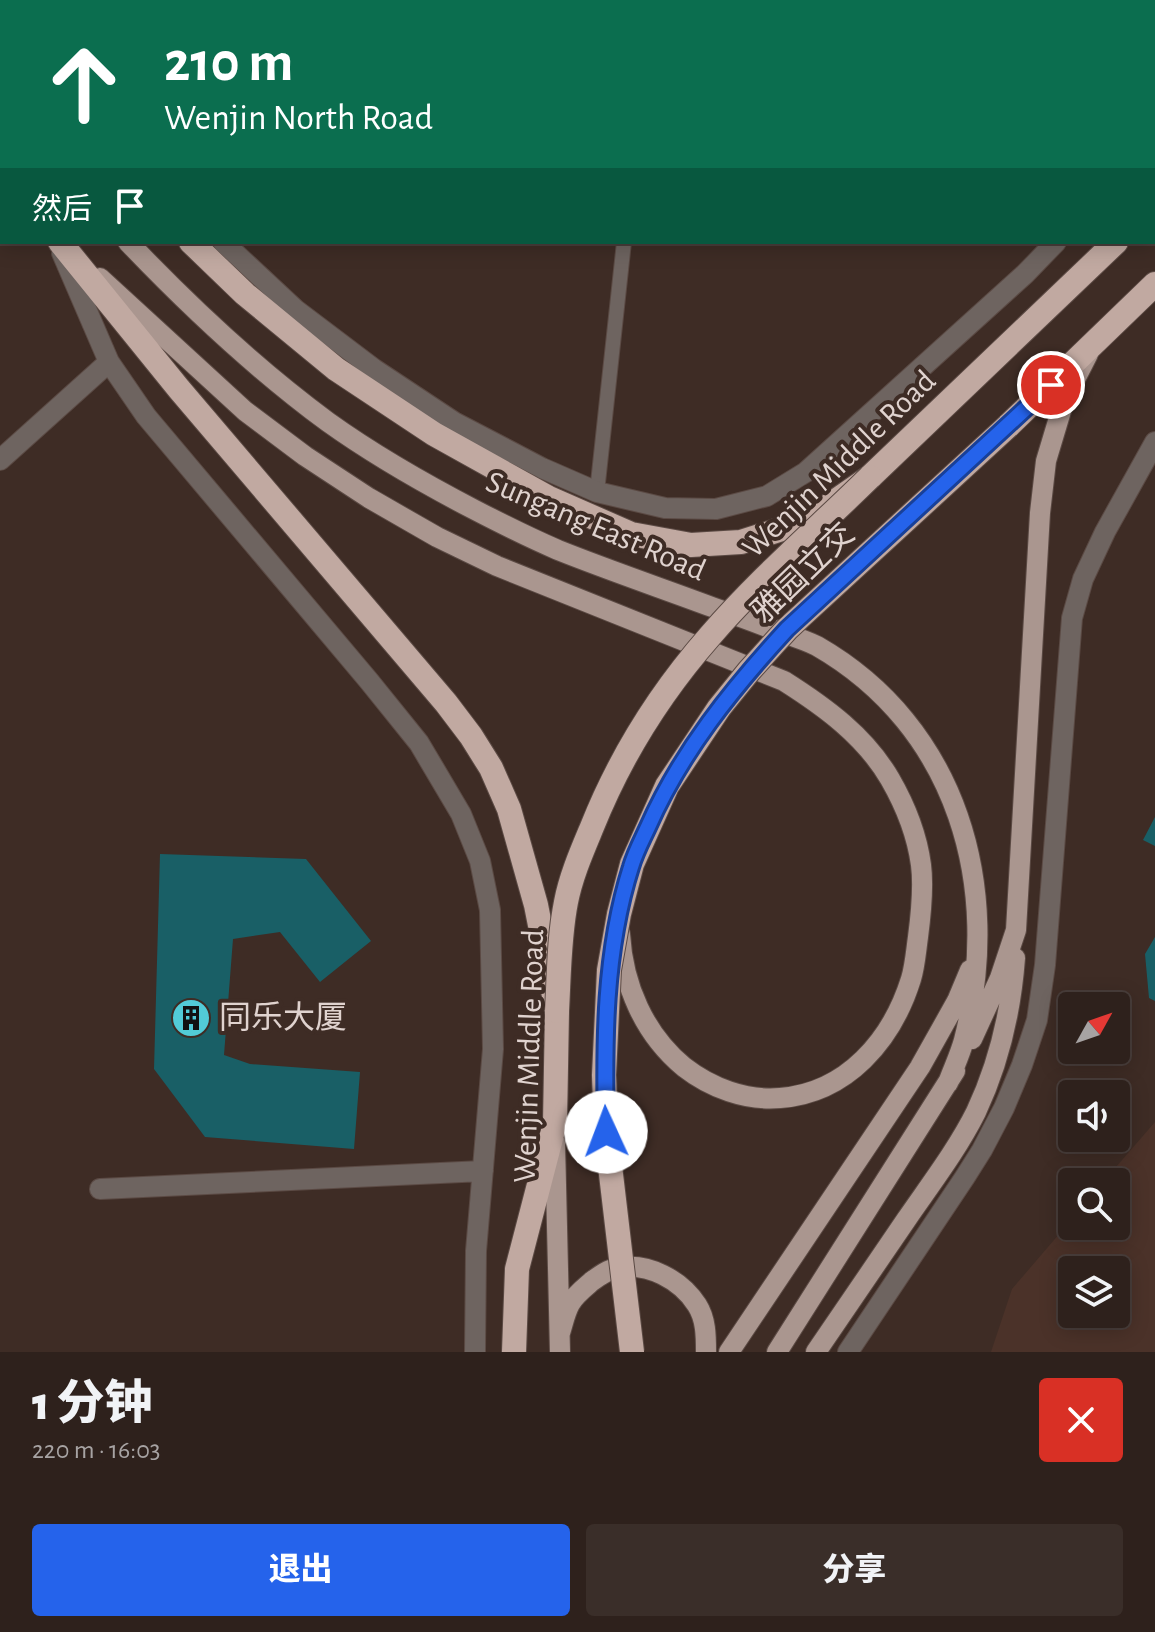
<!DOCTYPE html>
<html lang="zh">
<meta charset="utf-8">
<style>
body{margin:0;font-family:"Alegreya Sans","Noto Sans SC",sans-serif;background:#3a2e29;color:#f1f3f6;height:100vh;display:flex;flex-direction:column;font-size:30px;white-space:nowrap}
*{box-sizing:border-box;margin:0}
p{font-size:26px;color:#a7a3a3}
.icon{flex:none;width:44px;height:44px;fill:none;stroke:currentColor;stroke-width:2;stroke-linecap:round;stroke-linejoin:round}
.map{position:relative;height:1352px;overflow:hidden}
.panel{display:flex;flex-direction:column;background:#2e211c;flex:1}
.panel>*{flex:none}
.top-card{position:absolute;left:0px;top:0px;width:1156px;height:244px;box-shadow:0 4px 20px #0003,0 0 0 2px #493e3b;background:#0b6e4f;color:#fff;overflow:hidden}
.needle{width:52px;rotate:50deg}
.buttons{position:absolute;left:1058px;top:992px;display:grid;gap:16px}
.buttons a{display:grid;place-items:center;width:72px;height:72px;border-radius:8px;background:#2e211c;box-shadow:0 4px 20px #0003,0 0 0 2px #493e3b;font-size:40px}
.pin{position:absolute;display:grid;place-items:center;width:68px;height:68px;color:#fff;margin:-34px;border:4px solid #fff;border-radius:50%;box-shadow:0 2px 8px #0007}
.me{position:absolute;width:88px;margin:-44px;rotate:358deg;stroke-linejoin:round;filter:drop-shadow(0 0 6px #0008)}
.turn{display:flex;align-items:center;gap:28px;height:168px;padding:0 32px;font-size:36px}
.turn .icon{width:104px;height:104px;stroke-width:2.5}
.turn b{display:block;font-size:56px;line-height:68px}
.then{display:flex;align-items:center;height:76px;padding:0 32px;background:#0003;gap:16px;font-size:30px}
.round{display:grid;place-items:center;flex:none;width:84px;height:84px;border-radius:8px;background:#3a2e29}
.overview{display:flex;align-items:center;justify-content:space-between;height:136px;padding:0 32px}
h1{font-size:48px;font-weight:800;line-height:60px}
.button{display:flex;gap:16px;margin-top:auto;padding:16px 32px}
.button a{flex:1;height:92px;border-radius:8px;background:#2563eb;color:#fff;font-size:32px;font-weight:800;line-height:92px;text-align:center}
.button a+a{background:#3a2e29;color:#f1f3f6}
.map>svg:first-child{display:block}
</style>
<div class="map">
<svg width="1155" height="1352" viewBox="0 0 1155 1352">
<rect width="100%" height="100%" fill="#3e2c25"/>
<path fill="#4b3229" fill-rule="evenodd" d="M1155 1122V1352H991L1012 1289 1072 1219V1226H1116V1182H1103ZM1072 1270H1116V1314H1072Z"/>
<path fill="#195f66" d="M1155 817V846L1143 840Z
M160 854 306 859 371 941 320 982 280 932 233 939 224 1055 250 1064 360 1072 354 1149 205 1137 154 1069Z
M1155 937V1001L1149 998 1145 954Z"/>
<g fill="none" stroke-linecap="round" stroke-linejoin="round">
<defs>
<path id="lane" d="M650 2V0
M597 492 624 242"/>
<path id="street" d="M68 2 71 0
M0 62 2 60
M1154 137 1155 136
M223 242 296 310 374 369 454 422 542 468 597 492 665 508 716 509 767 496 806 472 1025 274 1056 242
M62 253 109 362 146 416 369 681 419 743 461 814 480 861 490 910 493 1049 476 1251 475 1352
M0 460 109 362
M100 1189 483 1171
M848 1352 965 1177 982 1150 1004 1108 1022 1065 1037 1020 1045 965 1072 618 1083 579 1105 532 1155 442"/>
<path id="primary" d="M0 173 2 176
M128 242C190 307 256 369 328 422 374 455 425 484 475 510 502 524 530 538 558 550 608 570 661 588 712 607 735 615 757 623 780 632 792 636 805 640 817 646 958 727 1003 887 964 1040 960 1055 953 1069 948 1083
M100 278 245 411 305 456 369 498 437 537 497 566 784 681C825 707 865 736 890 779 905 805 917 835 921 865 924 888 921 914 918 937 916 951 915 966 911 979 892 1040 847 1093 780 1098 746 1101 711 1088 684 1067 644 1034 623 985 620 934
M972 1039 1000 978 1016 930 1040 513 1046 461 1064 401 1088 354
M555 1143 560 1352
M560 1333C563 1324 565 1313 570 1304 574 1296 584 1288 591 1282 599 1276 608 1269 618 1268 648 1262 681 1280 697 1305 706 1319 706 1336 706 1352
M729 1352 920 1067 957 1001 970 970
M777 1352 955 1071
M816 1352C846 1308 876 1264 906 1220 930 1185 957 1150 976 1112 999 1063 1011 1012 1015 958"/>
<path id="highway" d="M0 96 2 97
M1154 204 1155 203
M60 242 179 389 446 703 471 736 491 768 509 809 536 905 557 1011 555 1123 517 1269 514 1352
M191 242 245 294 336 369 434 434 549 498 631 534 691 545 741 542 788 527 827 507 870 477 1116 242
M1008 426 1155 284"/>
</defs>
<use href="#lane" stroke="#5b4a44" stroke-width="16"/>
<use href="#street" stroke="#5b4a44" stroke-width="22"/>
<use href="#primary" stroke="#5b4a44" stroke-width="22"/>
<use href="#highway" stroke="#5b4a44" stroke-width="26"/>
<use href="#lane" stroke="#6e6460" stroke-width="14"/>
<use href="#street" stroke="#6e6460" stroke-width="20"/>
<use href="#primary" stroke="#aa968f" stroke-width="20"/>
<use href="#highway" stroke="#c1a9a1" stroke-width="24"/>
<defs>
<path id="highway-bridge" d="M557 1011C559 975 559 937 566 902 571 876 582 851 592 827 620 757 660 693 710 636 759 579 817 529 870 477
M632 1352 606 1132 604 1075 609 970 619 914 632 864 667 786 719 708 749 671 787 629 1008 426"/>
</defs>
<use href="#highway-bridge" stroke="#5b4a44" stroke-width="26" stroke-linecap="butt"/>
<use href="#highway-bridge" stroke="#c1a9a1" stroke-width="24"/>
</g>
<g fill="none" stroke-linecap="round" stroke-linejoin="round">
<defs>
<path id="route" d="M606 1132C604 1043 604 952 631 867 635 853 642 840 648 827 681 752 732 689 787 629L1051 385"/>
</defs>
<use href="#route" stroke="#184099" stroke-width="20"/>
<use href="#route" stroke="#2563eb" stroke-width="14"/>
</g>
<defs>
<symbol id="building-disc" viewBox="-11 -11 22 22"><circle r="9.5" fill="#52cbd7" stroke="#3e2c25"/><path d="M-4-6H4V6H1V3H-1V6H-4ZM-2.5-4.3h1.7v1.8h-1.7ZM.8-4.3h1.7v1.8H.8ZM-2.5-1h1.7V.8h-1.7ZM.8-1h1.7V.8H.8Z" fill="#111"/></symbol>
</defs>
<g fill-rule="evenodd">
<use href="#building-disc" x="169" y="996" width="44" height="44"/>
</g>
<g text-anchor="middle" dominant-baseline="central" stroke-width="8" stroke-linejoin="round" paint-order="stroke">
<g font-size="32" fill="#e0d3cf" stroke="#3e2c25">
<text transform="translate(839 464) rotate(-44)">Wenjin Middle Road</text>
<text transform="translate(596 526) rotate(23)">Sungang East Road</text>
<text transform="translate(803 573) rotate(-44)">雅园立交</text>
<text transform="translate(529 1056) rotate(-88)">Wenjin Middle Road</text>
</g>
<g font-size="32" fill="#e0d3cf" stroke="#3e2c25" text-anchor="start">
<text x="219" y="1018">同乐大厦</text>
</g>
</g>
</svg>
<div class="buttons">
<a><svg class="needle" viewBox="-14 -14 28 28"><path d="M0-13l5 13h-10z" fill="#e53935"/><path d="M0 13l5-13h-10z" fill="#a7a3a3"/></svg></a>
<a><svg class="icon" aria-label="sound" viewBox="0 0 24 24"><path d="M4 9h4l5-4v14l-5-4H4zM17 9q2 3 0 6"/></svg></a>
<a><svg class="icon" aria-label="search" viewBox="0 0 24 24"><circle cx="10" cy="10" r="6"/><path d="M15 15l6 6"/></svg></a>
<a><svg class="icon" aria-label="layers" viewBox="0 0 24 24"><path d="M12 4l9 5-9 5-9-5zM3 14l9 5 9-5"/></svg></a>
</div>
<div class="pin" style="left:1051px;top:385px;background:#d93025"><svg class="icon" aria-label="arrive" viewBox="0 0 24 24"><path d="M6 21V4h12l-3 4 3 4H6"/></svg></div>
<svg class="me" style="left:606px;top:1132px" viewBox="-20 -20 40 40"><circle r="19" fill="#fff"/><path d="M0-13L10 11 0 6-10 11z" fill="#2563eb"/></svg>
<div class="top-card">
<div class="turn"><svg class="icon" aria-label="ahead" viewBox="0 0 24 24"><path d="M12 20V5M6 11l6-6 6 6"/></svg><div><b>210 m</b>Wenjin North Road</div></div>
<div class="then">然后<svg class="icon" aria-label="arrive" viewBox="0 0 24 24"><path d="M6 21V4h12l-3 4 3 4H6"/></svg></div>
</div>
</div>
<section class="panel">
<div class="overview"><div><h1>1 分钟</h1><p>220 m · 16:03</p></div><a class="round" style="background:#d93025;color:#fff"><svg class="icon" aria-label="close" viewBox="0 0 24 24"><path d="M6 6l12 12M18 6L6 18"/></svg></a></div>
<div class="button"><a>退出</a><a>分享</a></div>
</section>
